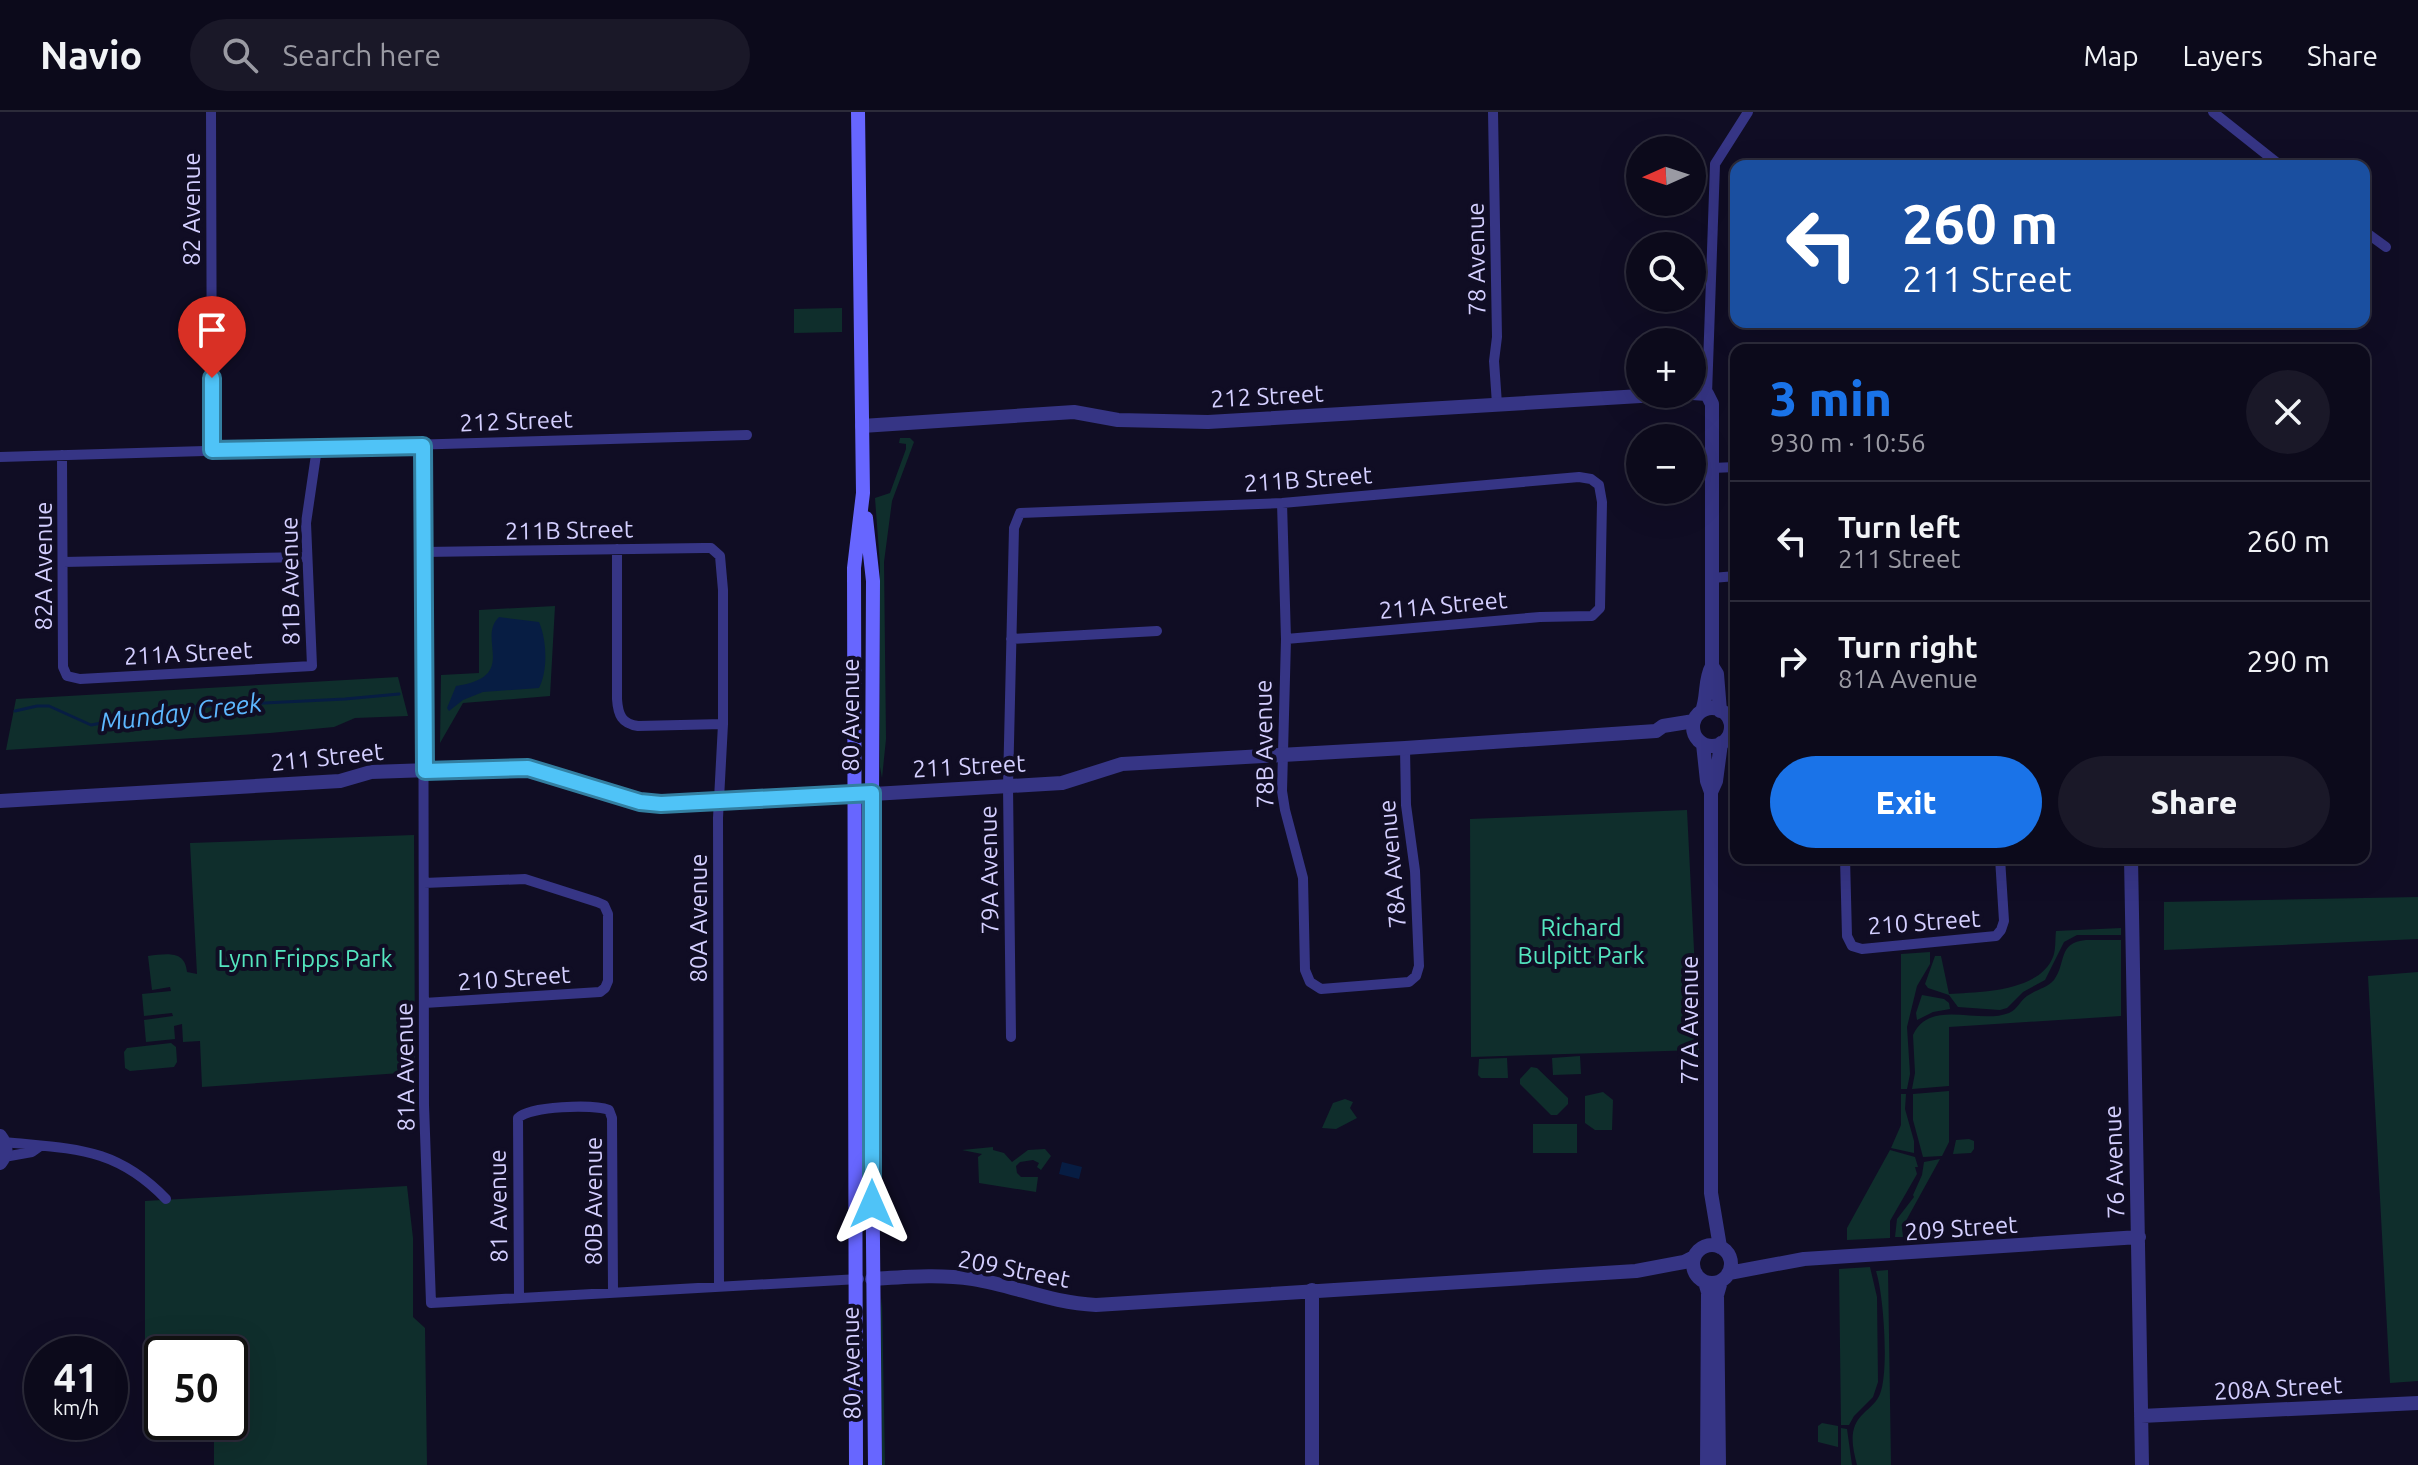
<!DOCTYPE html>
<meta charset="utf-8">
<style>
body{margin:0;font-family:Ubuntu,sans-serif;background:#1a1828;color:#f1f3f6;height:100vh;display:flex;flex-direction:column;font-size:30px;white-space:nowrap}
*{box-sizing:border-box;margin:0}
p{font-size:26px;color:#9a9aa3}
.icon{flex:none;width:44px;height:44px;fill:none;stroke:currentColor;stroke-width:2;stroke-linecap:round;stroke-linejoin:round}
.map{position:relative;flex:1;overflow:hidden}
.side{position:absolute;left:1730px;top:232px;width:640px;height:520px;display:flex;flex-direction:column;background:#0c0a1b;border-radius:16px;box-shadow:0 8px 32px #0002,0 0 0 2px #2c2b3a}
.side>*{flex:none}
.hud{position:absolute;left:1730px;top:48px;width:640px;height:168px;border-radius:16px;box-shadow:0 8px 32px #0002,0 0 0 2px #2c2b3a;background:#1a4fa0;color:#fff;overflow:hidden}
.needle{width:52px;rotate:267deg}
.controls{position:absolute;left:1626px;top:24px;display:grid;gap:16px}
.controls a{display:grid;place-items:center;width:80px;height:80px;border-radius:50%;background:#0c0a1b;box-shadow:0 8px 32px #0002,0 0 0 2px #2c2b3a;font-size:40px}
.speed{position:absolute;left:24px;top:1224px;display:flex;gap:16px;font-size:40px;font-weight:700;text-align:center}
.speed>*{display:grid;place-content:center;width:104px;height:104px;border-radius:50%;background:#0c0a1b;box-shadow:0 8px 32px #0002,0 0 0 2px #2c2b3a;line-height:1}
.speed small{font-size:20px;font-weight:400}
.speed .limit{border:4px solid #111;border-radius:12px;background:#fff;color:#111}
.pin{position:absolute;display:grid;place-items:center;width:68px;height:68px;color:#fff;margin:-82px -34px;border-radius:50% 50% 50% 0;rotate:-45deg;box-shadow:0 0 8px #0007}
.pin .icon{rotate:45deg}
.me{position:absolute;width:88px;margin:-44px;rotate:0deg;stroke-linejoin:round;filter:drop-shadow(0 0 6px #0008)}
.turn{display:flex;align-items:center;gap:28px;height:168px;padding:0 40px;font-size:36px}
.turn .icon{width:104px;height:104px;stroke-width:2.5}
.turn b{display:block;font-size:56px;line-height:68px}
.round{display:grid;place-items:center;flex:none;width:84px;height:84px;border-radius:42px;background:#1a1828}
.headline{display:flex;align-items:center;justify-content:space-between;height:136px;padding:0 40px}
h1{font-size:48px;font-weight:800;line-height:60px;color:#1a73e8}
.cta{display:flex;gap:16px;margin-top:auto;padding:16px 40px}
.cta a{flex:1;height:92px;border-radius:48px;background:#1a73e8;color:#fff;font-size:32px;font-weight:800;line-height:92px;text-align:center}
.cta a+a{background:#1a1828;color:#f1f3f6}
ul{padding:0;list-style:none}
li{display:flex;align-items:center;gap:24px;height:120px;padding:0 40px;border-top:2px solid #2c2b3a}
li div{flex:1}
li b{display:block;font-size:30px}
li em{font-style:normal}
header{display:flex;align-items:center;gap:48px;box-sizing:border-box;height:112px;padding:0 40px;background:#0c0a1b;border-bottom:2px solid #2c2b3a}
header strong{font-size:38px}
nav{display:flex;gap:44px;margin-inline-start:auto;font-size:28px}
.search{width:560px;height:72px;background:#1a1828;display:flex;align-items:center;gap:20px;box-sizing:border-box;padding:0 28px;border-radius:44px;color:#9a9aa3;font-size:30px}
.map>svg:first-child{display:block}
</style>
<header>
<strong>Navio</strong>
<div class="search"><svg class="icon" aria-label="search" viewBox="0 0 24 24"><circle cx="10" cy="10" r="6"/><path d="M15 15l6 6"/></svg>Search here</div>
<nav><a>Map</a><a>Layers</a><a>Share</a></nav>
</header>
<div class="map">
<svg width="2418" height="1353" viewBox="0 0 2418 1353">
<rect width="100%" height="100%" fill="#100d24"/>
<path fill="#0f2e2c" d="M842 196V220L794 221V197Z
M900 326H910L914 330 892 389 884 450 886 627 882 666 880 655V453L875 386 890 381 906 337V332L899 331Z
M555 494 550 584 463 591 440 631 441 563 479 561V498Z
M398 565 408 604 355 606 334 615 270 621 6 638 16 587Z
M1687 698 1699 938 1471 945 1470 707Z
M414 723 415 960 202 975 200 929 183 930 182 912 174 914 175 927 146 930 144 908 173 904 172 901 144 904 142 882 171 879 170 875 152 878 148 844C167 842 185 838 187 860L197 862 190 731Z
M2418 785V827L2164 838V790Z
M2121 816V823H2077L2064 830 2045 868 2023 880 2007 896 2000 898 1958 895 1949 883 1928 876 1925 872 1935 844H1941L1949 882C1980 880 2039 880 2053 845 2056 838 2055 827 2056 819Z
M2086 828H2121V904L1949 915V974L1912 977 1915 961 1913 923C1930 886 1979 913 2009 901 2017 898 2020 889 2027 884 2035 878 2047 876 2054 868 2067 850 2057 831 2086 828Z
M1930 840V852L1917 874 1907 915 1910 962 1907 977H1901V842Z
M2418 860V1269L2390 1271 2368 864Z
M1922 883 1944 887 1949 891 1950 897 1933 900 1917 908 1916 901Z
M171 931 176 935 177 950 174 955 130 959 125 956 124 940 127 936Z
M1580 944 1581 962 1553 963 1552 946Z
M1507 946 1508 966H1481L1478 963 1479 947Z
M1531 955 1537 956 1568 986V992L1557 1003H1551L1520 972V967Z
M1949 979V1030L1942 1044 1923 1045 1913 1008V982Z
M1603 980 1613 988 1612 1018H1595L1585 1011V984Z
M1901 982H1906L1905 997 1914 1029V1041L1891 1036 1901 1013Z
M1345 987 1353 990 1350 996 1357 1006 1336 1017 1322 1016 1333 991Z
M1533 1012H1577V1041H1533Z
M1969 1027 1974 1029V1037L1971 1041 1953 1042 1956 1028Z
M993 1035V1038L1004 1041 1012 1050 1028 1038 1045 1037 1051 1044 1041 1058 1037 1055 1039 1051 1033 1048 1020 1050 1016 1054 1017 1061 1021 1065H1038L1036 1080 979 1071 978 1045 982 1042 962 1038Z
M1890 1038 1915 1045 1918 1055H1915L1917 1062 1890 1109V1126L1847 1128V1116Z
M1940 1047 1902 1116 1903 1125H1895L1897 1107 1914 1085 1913 1083 1922 1063 1924 1050Z
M407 1074 413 1126V1205L425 1216 427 1353H214V1310H230V1242H162V1294H145V1089Z
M1870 1155 1877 1185 1878 1270 1873 1285 1854 1304 1849 1313H1841L1839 1157Z
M1888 1158 1891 1353H1857C1852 1334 1848 1315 1864 1301 1870 1295 1877 1290 1880 1282 1889 1260 1884 1184 1876 1159Z
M882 1185 885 1353H882L880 1208Z
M1822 1311 1838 1314V1335L1818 1330V1314Z
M1841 1316 1847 1317 1852 1353H1841Z"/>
<path fill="#071d43" d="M499 505 539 510C547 528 548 559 539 576L483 580 463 588 449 599 447 596 456 574C520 565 476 527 499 505Z
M1062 1050 1082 1055 1079 1067 1059 1062Z"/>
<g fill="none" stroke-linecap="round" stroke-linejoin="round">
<path stroke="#071d43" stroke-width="3" d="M15 599 37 594H49L91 613 187 595 345 587 399 582"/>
<path stroke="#363585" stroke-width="10" d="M211 0 212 338
M1493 0 1497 225 1494 249 1497 292
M2213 0 2281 54
M2364 119 2386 135
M1707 282 1715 52 1748 0
M423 334 424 993 431 1191 859 1167
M62 343 63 555 67 564 80 567 312 554 306 411 317 336
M0 345 747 323
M1712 356 1736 355
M1282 391 1286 527 1282 679 1285 698 1303 766 1305 858 1310 870 1321 877 1409 870 1416 864 1419 854 1415 759 1406 693 1405 636
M617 437V587C618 603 622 612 638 614L723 612
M423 440 704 436H711L720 444 723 478V612L718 706 719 1175
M63 450 307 445
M1712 466 1736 464
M1011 527 1157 519
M1845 746 1847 824 1852 834 1862 837 1996 824 2001 818 2004 809 2000 746
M424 771 525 767 597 790 604 793 608 802V869L605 876 600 880 424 891
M1011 925 1008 674 1014 416 1020 401 1282 391 1579 365 1591 367 1599 373 1602 390 1600 496 1592 504 1540 505 1286 527
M4 1030C72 1037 115 1034 166 1087
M4 1045 32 1040 39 1035
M519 1184 518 1006C530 994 593 992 609 998L612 1006 613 1180"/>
<path stroke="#363585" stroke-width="14" d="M1692 281 1707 282 1712 292V554C1704 568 1708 584 1702 599
M862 314 1074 300 1118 308 1208 310 1674 282
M1712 554 1717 562 1720 599
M1693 615a19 19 0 1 1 38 0a19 19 0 1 1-38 0Z
M1703 632 1707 669 1711 680
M0 689 340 669 371 660 516 655 539 658 640 690 720 691 1062 671 1122 652 1405 636 1656 619 1663 614 1694 609
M2131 746 2142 1353
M0 1024C7 1033 7 1042 0 1051
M1693 1152a19 19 0 1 1 38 0a19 19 0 1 1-38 0Z
M1720 1135 1711 1081V680L1716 669 1721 631
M1729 1161 1804 1147 2139 1125
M872 1167C906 1165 939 1162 973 1167 1016 1174 1051 1191 1096 1193L1636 1159 1684 1150 1694 1145
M1705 1170 1708 1180 1707 1353
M1312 1178V1353
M2141 1304 2418 1291
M1719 1353 1717 1183 1721 1169"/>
<path stroke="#6766ff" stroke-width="14" d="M866 406 873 469 871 906 875 1353
M856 1353 854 456 863 381 858 0"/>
</g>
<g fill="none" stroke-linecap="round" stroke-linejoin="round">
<defs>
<path id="route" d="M212 266V338L423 334 425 659 528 656 640 690 661 692 872 681V1092"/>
</defs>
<use href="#route" stroke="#337fa1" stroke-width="20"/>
<use href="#route" stroke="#4fc3f7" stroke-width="14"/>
</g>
<g text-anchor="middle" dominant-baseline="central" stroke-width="8" stroke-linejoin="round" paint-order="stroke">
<g font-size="24" fill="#d4cfff" stroke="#100d24">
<text transform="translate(191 97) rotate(-90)">82 Avenue</text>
<text transform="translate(1476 147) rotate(-91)">78 Avenue</text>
<text transform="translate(1267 284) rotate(-3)">212 Street</text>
<text transform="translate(516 309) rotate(-2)">212 Street</text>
<text transform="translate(1308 367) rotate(-4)">211B Street</text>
<text transform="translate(569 418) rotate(-1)">211B Street</text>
<text transform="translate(43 454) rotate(-90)">82A Avenue</text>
<text transform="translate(290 469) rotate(-91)">81B Avenue</text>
<text transform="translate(1443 493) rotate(-5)">211A Street</text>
<text transform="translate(188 541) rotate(-3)">211A Street</text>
<text transform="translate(850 603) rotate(-90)">80 Avenue</text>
<text transform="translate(1264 632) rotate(-91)">78B Avenue</text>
<text transform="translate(327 645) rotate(-6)">211 Street</text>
<text transform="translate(969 654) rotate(-3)">211 Street</text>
<text transform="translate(1392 752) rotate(-95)">78A Avenue</text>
<text transform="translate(989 758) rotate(-91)">79A Avenue</text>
<text transform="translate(698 806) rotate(-90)">80A Avenue</text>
<text transform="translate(1924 810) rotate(-4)">210 Street</text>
<text transform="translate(514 866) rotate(-4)">210 Street</text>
<text transform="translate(1689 908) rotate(-90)">77A Avenue</text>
<text transform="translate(405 955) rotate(-91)">81A Avenue</text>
<text transform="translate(2114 1050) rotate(-92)">76 Avenue</text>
<text transform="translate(593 1089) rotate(-90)">80B Avenue</text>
<text transform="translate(498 1094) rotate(-91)">81 Avenue</text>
<text transform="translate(1961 1116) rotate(-4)">209 Street</text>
<text transform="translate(1014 1157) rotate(11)">209 Street</text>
<text transform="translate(851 1251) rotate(-91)">80 Avenue</text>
<text transform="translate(2278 1276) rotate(-3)">208A Street</text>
</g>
<g font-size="24" fill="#54e6bf" stroke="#100d24">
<text x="1581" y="815">Richard<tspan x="1581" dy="28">Bulpitt Park</tspan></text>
<text x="305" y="846">Lynn Fripps Park</text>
</g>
<g font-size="26" font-style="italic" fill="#5db7ff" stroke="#100d24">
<text transform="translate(181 600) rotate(-7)">Munday Creek</text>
</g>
</g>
</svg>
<div class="controls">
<a><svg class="needle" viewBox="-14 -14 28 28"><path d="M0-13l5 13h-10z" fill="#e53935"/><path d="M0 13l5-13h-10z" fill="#9a9aa3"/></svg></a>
<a><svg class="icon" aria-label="search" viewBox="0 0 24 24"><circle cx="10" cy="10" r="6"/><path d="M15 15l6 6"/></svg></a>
<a>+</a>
<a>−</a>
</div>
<div class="speed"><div>41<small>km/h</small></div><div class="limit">50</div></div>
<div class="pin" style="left:212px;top:266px;background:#d93025"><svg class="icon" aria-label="arrive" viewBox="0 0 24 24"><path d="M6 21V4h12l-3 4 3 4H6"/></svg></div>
<svg class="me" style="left:872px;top:1092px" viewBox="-20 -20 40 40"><path d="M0-17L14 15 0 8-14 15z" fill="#4fc3f7" stroke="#fff" stroke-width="4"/></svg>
<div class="hud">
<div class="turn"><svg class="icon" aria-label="left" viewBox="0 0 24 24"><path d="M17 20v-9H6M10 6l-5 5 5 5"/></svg><div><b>260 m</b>211 Street</div></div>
</div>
<section class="side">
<div class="headline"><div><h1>3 min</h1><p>930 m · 10:56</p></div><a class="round"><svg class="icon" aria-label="close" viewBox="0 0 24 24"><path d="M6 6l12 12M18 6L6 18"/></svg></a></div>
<ul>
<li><svg class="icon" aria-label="left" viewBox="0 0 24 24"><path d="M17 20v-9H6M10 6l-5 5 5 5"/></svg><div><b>Turn left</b><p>211 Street</p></div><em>260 m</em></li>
<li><svg class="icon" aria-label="right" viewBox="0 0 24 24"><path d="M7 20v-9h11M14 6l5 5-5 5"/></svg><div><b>Turn right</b><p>81A Avenue</p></div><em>290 m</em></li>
</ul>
<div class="cta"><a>Exit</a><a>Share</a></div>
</section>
</div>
